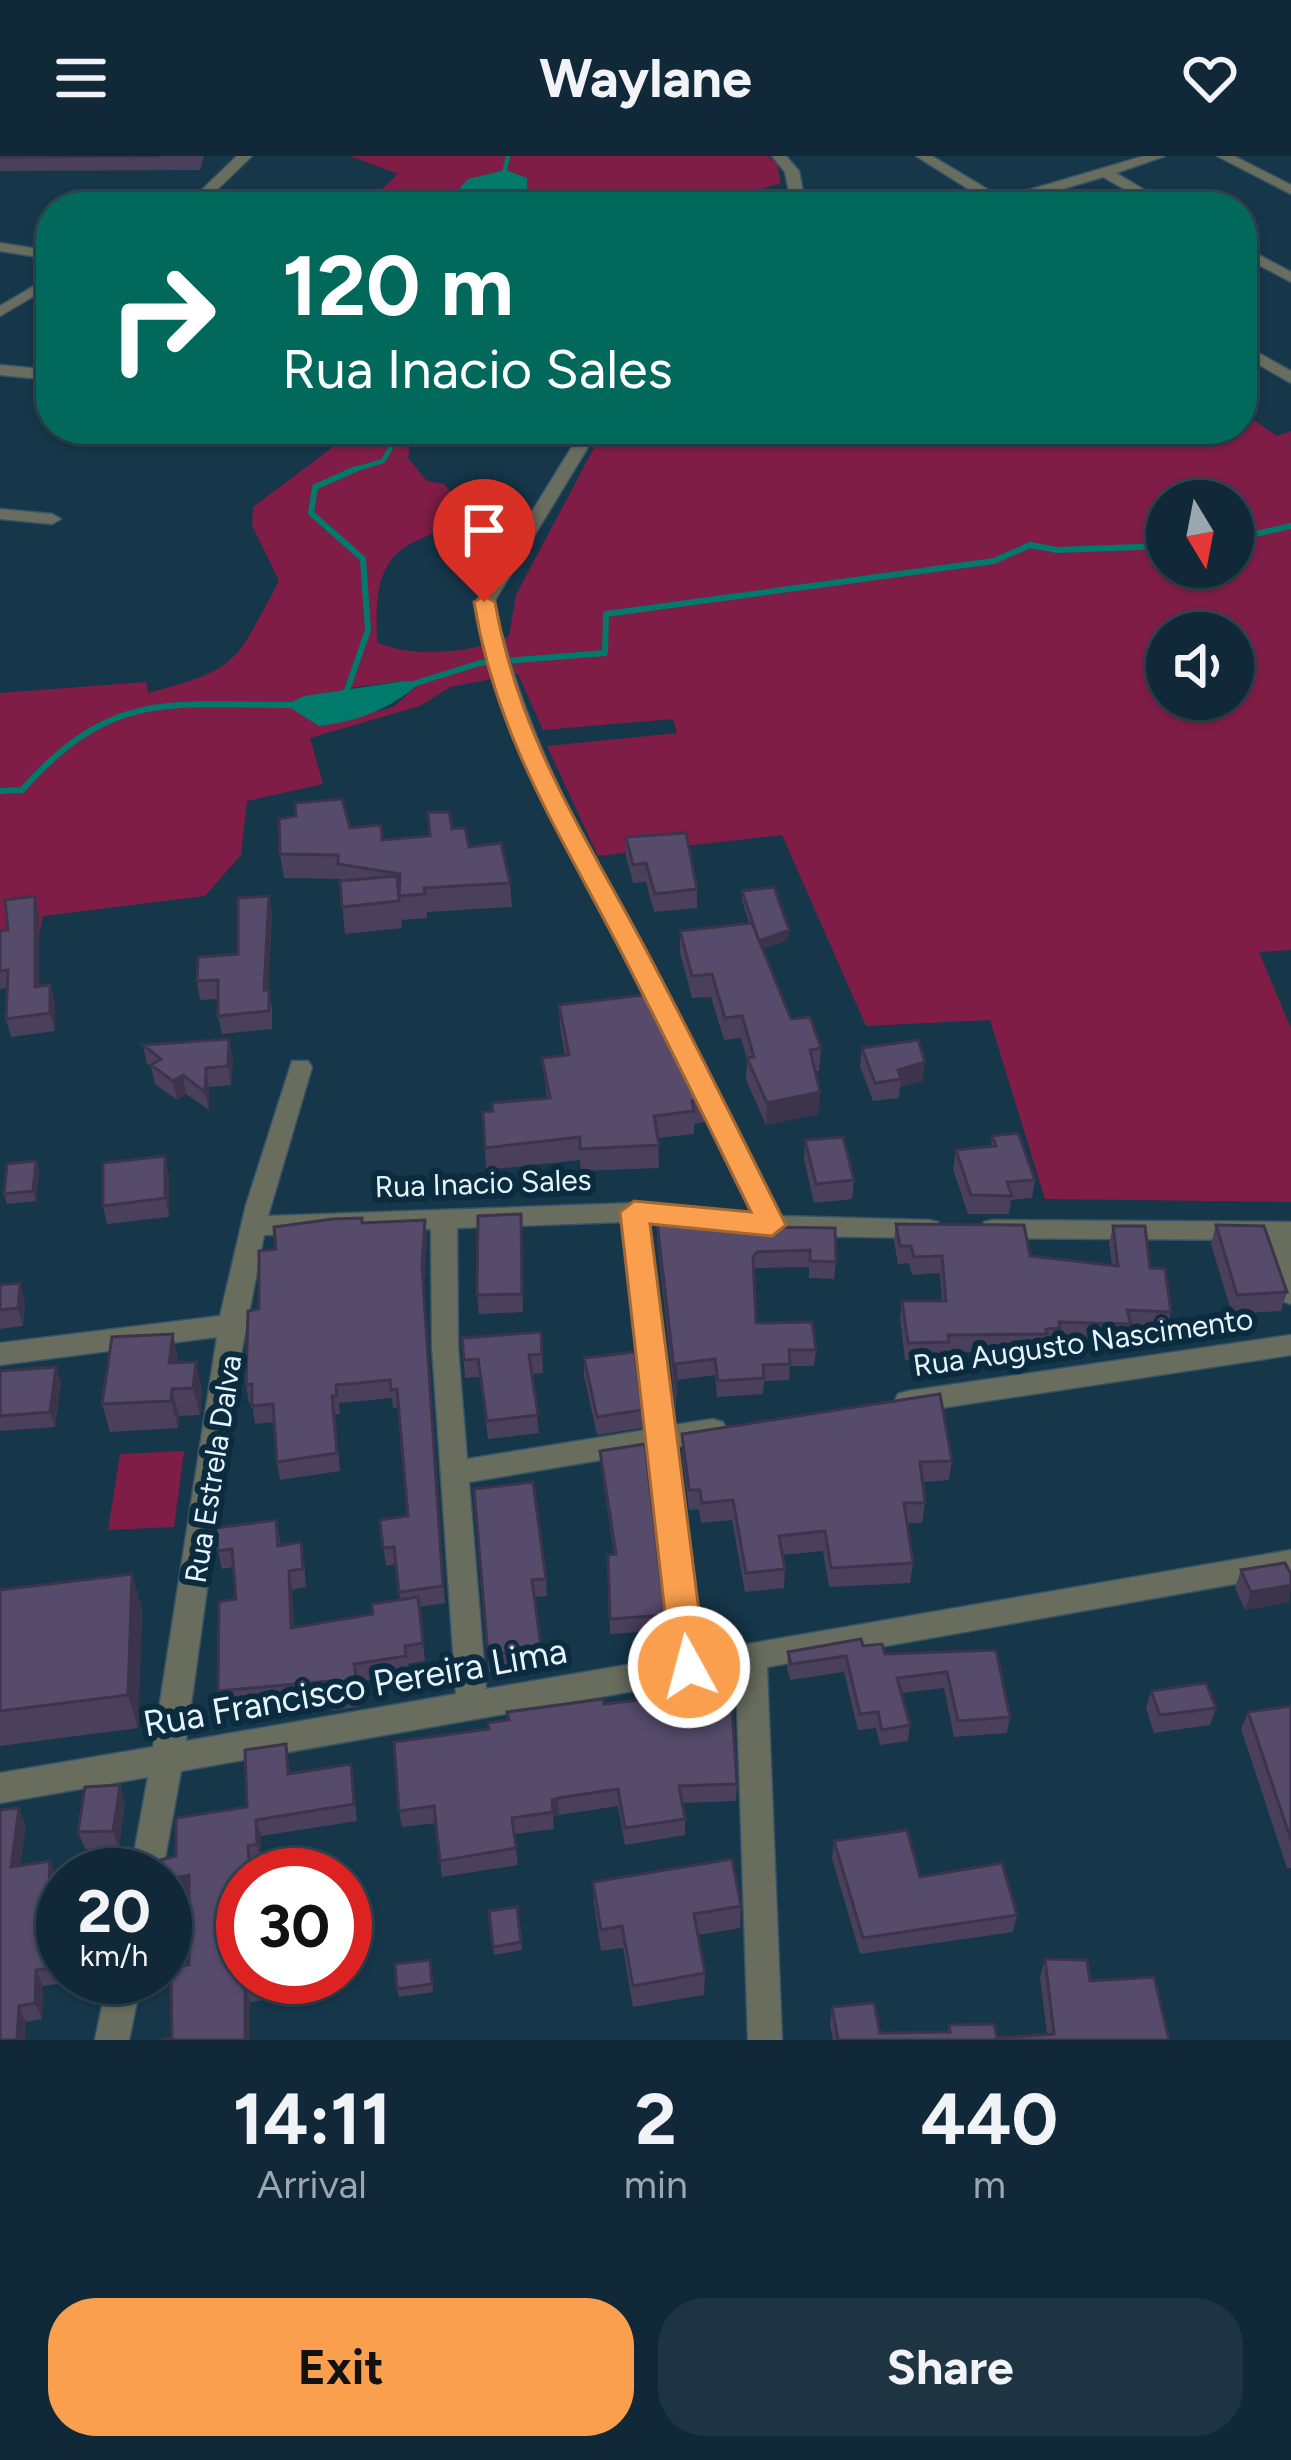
<!DOCTYPE html>
<style>
body{margin:0;font-family:Figtree,sans-serif;background:#1e3443;color:#f1f3f6;height:100vh;display:flex;flex-direction:column;font-size:45px;white-space:nowrap}
*{box-sizing:border-box;margin:0}
p{font-size:39px;color:#9ca6ae}
.icon{flex:none;width:66px;height:66px;fill:none;stroke:currentColor;stroke-width:2;stroke-linecap:round;stroke-linejoin:round}
.map{position:relative;height:1884px;overflow:hidden}
.details{display:flex;flex-direction:column;background:#102838;flex:1}
.details>*{flex:none}
.top-card{position:absolute;left:36px;top:36px;width:1221px;height:252px;border-radius:48px;box-shadow:0 3px 9px #0004,0 0 0 3px #304453;background:#00695c;color:#fff;overflow:hidden}
.needle{width:78px;rotate:170deg}
.buttons{position:absolute;left:1146px;top:324px;display:grid;gap:24px}
.buttons a{display:grid;place-items:center;width:108px;height:108px;border-radius:50%;background:#102838;box-shadow:0 3px 9px #0004,0 0 0 3px #304453;font-size:60px}
.speed{position:absolute;left:36px;top:1692px;display:flex;gap:24px;font-size:60px;font-weight:700;text-align:center}
.speed>*{display:grid;place-content:center;width:156px;height:156px;border-radius:50%;background:#102838;box-shadow:0 3px 9px #0004,0 0 0 3px #304453;line-height:1}
.speed small{font-size:30px;font-weight:400}
.speed .limit{border:18px solid #d22;background:#fff;color:#111}
.pin{position:absolute;display:grid;place-items:center;width:102px;height:102px;color:#fff;margin:-123px -51px;border-radius:50% 50% 50% 0;rotate:-45deg;box-shadow:0 0 12px #0007}
.pin .icon{rotate:45deg}
.me{position:absolute;width:132px;margin:-66px;rotate:353deg;stroke-linejoin:round;filter:drop-shadow(0 0 9px #0008)}
.turn{display:flex;align-items:center;gap:42px;height:252px;padding:0 48px;font-size:54px}
.turn .icon{width:156px;height:156px;stroke-width:2.5}
.turn b{display:block;font-size:84px;line-height:102px}
.eta{display:flex;justify-content:space-evenly;align-items:center;height:204px;text-align:center}
.eta b{font-size:72px;font-weight:700;line-height:84px}
.action{display:flex;gap:24px;margin-top:auto;padding:24px 48px}
.action a{flex:1;height:138px;border-radius:48px;background:#fa9f4e;color:#111;font-size:48px;font-weight:700;line-height:138px;text-align:center}
.action a+a{background:#1e3443;color:#f1f3f6}
header{display:flex;justify-content:space-between;align-items:center;height:156px;padding:0 48px;background:#102838;font-size:54px;font-weight:700}
.map>svg:first-child{display:block}
</style>
<header><svg class="icon" aria-label="menu" viewBox="0 0 24 24"><path d="M4 6h16M4 12h16M4 18h16"/></svg>Waylane<svg class="icon" aria-label="heart" viewBox="0 0 24 24"><path d="M12 20l-8-8c-3-5 5-10 8-4 3-6 11-1 8 4z"/></svg></header>
<div class="map">
<svg width="1291" height="1884" viewBox="0 0 1291 1884">
<rect width="100%" height="100%" fill="#16364a"/>
<path fill="#7f1d46" fill-rule="evenodd" d="M350 0H768L777 8 781 27 726 43 722 51H317L322 46H368L398 18Z
M1242 256 1277 280 1291 275V794L1259 796 1291 872V1046L1045 1043 990 864 866 870 782 679 598 700 547 590 677 577 673 563 543 574 518 518 450 531 420 550 310 582 323 628 247 645 241 699 205 740 43 760 38 785 0 793V537L146 526 148 537C242 512 234 507 279 425L252 369 253 351 357 273H412L408 302 427 325 444 328 451 336V362C438 376 427 380 410 388 374 407 376 450 377 486 413 503 474 497 509 480L516 439 604 273H1242ZM1167 345H1233V411H1167ZM1167 477H1233V543H1167ZM405 525 419 528 393 551 319 570 348 532Z
M184 1295 174 1371 108 1374 120 1298Z"/>
<path fill="#007a6a" d="M506 14 527 22V43L491 50 459 33 468 23Z
M405 525 421 526C390 553 359 565 319 570L286 549 304 540Z"/>
<g fill="none" stroke-linecap="round" stroke-linejoin="round">
<path stroke="#007a6a" stroke-width="4.5" d="M503 22 508 0
M346 316 383 305 402 273"/>
<path stroke="#007a6a" stroke-width="6" d="M1233 383 1291 370
M413 528 480 507 605 497 606 458 994 405 1030 389 1057 394 1167 390
M345 540 368 474 363 403 311 357 315 331 356 313
M0 635 22 634C112 533 168 549 292 549"/>
<defs>
<path id="street" d="M237 0H252L199 51H184Z
M772 0H786L799 15 806 51H792L785 16Z
M916 0H932L1002 42 1144 0H1165L1116 17 1173 51H1156L1103 21 1012 48 1014 51H997Z
M1217 0H1234L1291 29V38Z
M0 87 51 95V103L0 95Z
M1242 90 1291 116V126L1242 100Z
M51 120V130L0 160V150Z
M1242 188 1291 215V227L1242 199Z
M0 209 51 214V224L0 219Z
M583 273H599L494 446C525 586 595 706 663 831 704 906 742 983 780 1060L929 1064 938 1066 942 1073 938 1080 929 1082 799 1080 648 1067 674 1269 713 1263 723 1266 727 1274 723 1282 676 1291 702 1496 1291 1394V1418L767 1511 782 1884H748L736 1517 181 1615 162 1719H130L148 1621 0 1647V1617L153 1591 217 1181 0 1209V1187L220 1160 246 1049 292 905H308L312 911 268 1060 634 1047 754 1058C716 980 679 902 638 826 572 703 505 585 476 446ZM622 1066 646 1274 467 1303 458 1191 457 1072ZM431 1073 432 1191 456 1538 186 1585 235 1230 264 1079ZM649 1296 673 1501 486 1533 469 1326Z
M0 353 52 358 61 363 52 368 0 363Z
M993 1064 1291 1066V1148L1282 1145 1278 1138 1265 1084 993 1082 984 1080 980 1073 984 1066Z
M1291 1179V1199L908 1257 898 1254 894 1246 898 1238 908 1235Z
M108 1821H142L129 1884H95Z"/>
</defs>
<use href="#street" stroke="#375467" stroke-width="3"/>
<use href="#street" fill="#696d5e" fill-rule="evenodd"/>
</g>
<path fill="#4a405c" d="M0 0H204L200 14 0 15Z
M296 660 350 672 382 684 430 680 452 673 510 727 512 751 427 756V762L401 764 399 741 402 772 345 778 340 723 284 722 280 698Z
M626 681 697 733V752L654 756 646 726 633 727 626 700Z
M742 735 788 784 762 793 791 863 821 892 819 915H815L820 936 818 958 766 969 746 924 747 903 741 882 724 884 711 841 692 842 680 797V775L749 767 742 744Z
M269 740 272 758 268 834 272 852V873L222 878 218 860V843L200 844 197 825 238 798Z
M39 757V830L50 829 55 847V875L11 881 6 863 7 832 0 833V775L8 774Z
M559 849 705 944 704 966 694 968V978L658 982 659 1012 581 1015 580 1004 486 1014 483 956 547 942 542 902 565 899 560 871Z
M143 889 233 902 231 929 209 931V954L186 938 177 944 155 928 151 911 147 908Z
M862 892 923 925 900 931 899 942 873 945 860 910Z
M992 980 1035 1024 1032 1042 1011 1044 1009 1058H968L953 1013 956 994 991 991Z
M805 984 854 1024 852 1043 814 1047 804 1003Z
M36 1005 39 1014 36 1045 7 1048 4 1038Z
M169 1019V1061L107 1068 103 1050Z
M521 1058 523 1156 479 1158 477 1139Z
M657 1066 756 1071 836 1106 834 1123 809 1122V1111L756 1112 754 1115 756 1167 816 1194 814 1210H790L789 1224 764 1225 763 1238 717 1241 715 1219 676 1224V1256L657 1083Z
M363 1067 427 1082 424 1128 445 1447 419 1451 425 1505 408 1508 409 1518 357 1526 361 1550 333 1555 331 1543 223 1553 218 1535 236 1443 233 1411 222 1413 218 1395 276 1364 281 1389 304 1404 306 1431 292 1434 294 1471 373 1458 400 1444 396 1408 386 1410 380 1364 408 1360 399 1251 393 1252 392 1242 339 1247 340 1258H335L340 1315 280 1324 277 1306 274 1266 255 1268 252 1246 249 1247 246 1229 259 1153 276 1093Z
M896 1068 1030 1100 1112 1109 1109 1087 1113 1070 1150 1112 1171 1156 1166 1173 1130 1171 1126 1185 1058 1183 1057 1189 1045 1190 1044 1195 947 1196 946 1203 905 1204 900 1162 902 1145H942L940 1117 912 1119 909 1107 898 1108 894 1085Z
M1216 1069 1287 1136 1281 1155 1232 1158 1211 1088Z
M0 1129 25 1146 23 1170 0 1173Z
M541 1176 543 1217 532 1218 539 1277 488 1283 480 1221 465 1222 462 1182Z
M584 1202 642 1254V1272L597 1279 584 1220Z
M179 1207 202 1233 200 1259 179 1260 178 1272 110 1276 102 1248Z
M0 1215 61 1226 55 1271 0 1275Z
M682 1278 952 1305 949 1324 922 1326 925 1347 922 1367H907L913 1407 910 1427 829 1431 823 1395 782 1399 785 1413 784 1432 745 1436 732 1364 701 1367 699 1353 689 1354 682 1298Z
M600 1295 665 1459V1474L610 1478 608 1399 614 1398 601 1310Z
M474 1333 546 1423 547 1440 534 1441 542 1508 489 1516Z
M1241 1414 1289 1446 1245 1454 1235 1432Z
M132 1418 142 1453 138 1572 0 1590V1434Z
M863 1490 885 1498 996 1494 1010 1561 1007 1577 954 1581 944 1532 902 1537 910 1569 908 1585 880 1589 876 1572 858 1574 844 1516 790 1524 787 1512 788 1496Z
M1151 1535 1216 1552 1210 1569 1154 1577 1146 1552Z
M604 1548 667 1556 737 1628 736 1645 682 1647 685 1663V1679L625 1689 618 1650 559 1659 553 1661 554 1673 514 1678 518 1709 442 1721 436 1667 402 1671 399 1655 489 1573Z
M1291 1550V1712H1287L1241 1573 1248 1556Z
M286 1588 290 1618 351 1608 357 1665 261 1680V1705L252 1706 253 1719H243L259 1821 260 1845 250 1846V1884H161L172 1882 189 1809V1737L167 1741 176 1700 247 1651Z
M125 1646 119 1692 85 1693 78 1676Z
M0 1654 26 1669 20 1710 50 1705 57 1721 55 1758 63 1757V1821H78V1825L43 1830 42 1863 26 1866 0 1884Z
M834 1685 1017 1759 1013 1776 860 1798 832 1702Z
M593 1726 741 1750 740 1772 698 1779 705 1817 704 1839 633 1851 623 1792 601 1795 594 1748Z
M517 1751 522 1794 494 1799 489 1755Z
M1045 1803 1090 1825 1169 1884H833L830 1868 832 1851 880 1877 947 1876 949 1869 997 1882 1047 1878 1040 1821Z
M430 1804 433 1836 399 1841 397 1833Z"/>
<path fill="#3c344b" d="M35 740 39 757V849L35 831Z
M269 740 272 758 267 853 264 834Z
M789 774 788 784 758 794 759 785Z
M50 829 55 847V875L50 857Z
M229 883 233 902 231 929 228 910Z
M925 906 923 925 900 931 901 923 898 914Z
M206 912 209 931V954L205 936Z
M183 919 186 938 177 944 173 925Z
M820 936 818 958 766 969 767 947Z
M165 1000 169 1019V1061L165 1042Z
M36 1005 39 1014 36 1045 33 1035Z
M425 1064 427 1082 424 1128 445 1447 422 1110Z
M20 1127 25 1146 23 1170 18 1152Z
M173 1178 179 1206 176 1235 169 1207Z
M196 1206 202 1233 200 1259 193 1232Z
M56 1211 61 1226 55 1271 50 1256Z
M172 1233 179 1260 178 1272 171 1245Z
M289 1415 292 1434 295 1490 291 1472Z
M132 1418 142 1453 138 1572 128 1539Z
M1291 1429 1289 1446 1245 1454 1251 1436Z
M120 1629 125 1646 119 1692 113 1675Z
M558 1642 559 1659 553 1661 552 1644Z
M19 1652 26 1669 18 1727 11 1711Z
M256 1664 261 1680V1705L257 1688Z
M50 1705 57 1721 55 1775 48 1759Z
M189 1719 194 1735 167 1741 165 1724Z
M36 1814 43 1830 42 1863 35 1847Z
M255 1821H259L260 1845 255 1829Z
M245 1830 250 1846V1884H245Z
M19 1850 26 1866 25 1884H17Z"/>
<path fill="#564b6b" stroke="#3c344b" stroke-width="3" d="M0 0H159L0 1Z
M342 643 350 672 381 669 382 684 430 680 428 656H449L452 673 465 672 469 691 501 687 510 727 424 732 425 738 399 740 400 718 338 708V699L280 698 279 663 296 660 295 647Z
M686 677 697 733 655 738 646 707 633 709 626 681Z
M397 720 399 745 342 751 340 725Z
M774 731 789 774 759 785 742 735Z
M35 740V831L50 829V857L6 863 8 814 0 815V775L8 774 5 744Z
M269 740 264 834H269V855L218 860V824L197 825 198 801 238 798V742Z
M752 767 791 863 810 861 821 892 810 894 820 936 767 947 747 902 754 901 742 860 725 862 712 818 692 820 680 775Z
M651 838 705 944 692 945 694 955 654 960 659 989 580 993V981L485 992 483 956 493 955 492 947 550 942 542 902 569 899 559 849Z
M229 883 228 910 206 912 205 936 183 919 173 925 151 909 161 903 143 889Z
M918 884 925 906 898 914 901 923 875 927 862 892Z
M1018 977 1035 1024 1007 1026 1012 1040 971 1039 956 994 996 990 992 980Z
M843 981 854 1024 816 1028 805 984Z
M165 1000V1042L103 1050V1007Z
M36 1005 33 1035 4 1038 7 1008Z
M521 1058 522 1138 477 1139 478 1060Z
M692 1059 755 1064 756 1071 835 1072 836 1106 810 1105V1094L757 1096 753 1101 756 1167 812 1166 816 1194H789L790 1208 763 1209 764 1222 718 1225 715 1203 675 1208 677 1239 657 1066 692 1063Z
M362 1062V1067L425 1064 422 1110 443 1430 399 1436 394 1391 383 1392 380 1364 408 1360 397 1233 391 1234 390 1224 336 1229 337 1240H332L337 1297 277 1306 273 1248 252 1250V1228L246 1229 248 1155 259 1153V1095L276 1093 274 1071 333 1063Z
M896 1068 1024 1069 1030 1100 1118 1110 1113 1070H1145L1150 1112 1165 1113 1171 1156 1127 1154 1131 1168 1059 1166 1060 1172 1046 1173 1047 1178 948 1179 949 1186 908 1187 902 1145H946L942 1100 914 1101 911 1090H900Z
M1216 1069 1264 1070 1287 1136 1237 1139Z
M20 1127 18 1152 0 1154V1129Z
M541 1176 542 1198 529 1199 538 1259 487 1265 478 1203 464 1204 462 1182Z
M173 1178 169 1207 196 1206 193 1232 172 1233 171 1245 102 1248 112 1181Z
M635 1196 642 1254 597 1261 584 1202Z
M56 1211 50 1256 0 1260V1215Z
M940 1238 952 1305 920 1306 925 1347H904L913 1407 831 1412 825 1375 779 1380 785 1413 746 1417 733 1344 702 1347 700 1334H689L682 1278Z
M645 1288 665 1459 610 1463 608 1399 616 1398 600 1295Z
M533 1326 546 1423 532 1424 541 1492 488 1499 474 1333Z
M276 1364 278 1390 301 1386 303 1413 289 1415 291 1472 373 1458 372 1448 418 1441 423 1487 405 1490 406 1500 354 1508 358 1532 330 1537 328 1525 218 1535 219 1446 236 1443 232 1393 218 1395 216 1372Z
M1285 1407 1291 1418V1429L1251 1436 1241 1414Z
M132 1418 128 1539 0 1555V1434Z
M861 1483 863 1490 882 1488 885 1498 996 1494 1010 1561 958 1565 947 1516 897 1522 910 1569 882 1574 878 1556 860 1558 846 1500 791 1508 788 1496Z
M1206 1527 1216 1552 1160 1559 1151 1535Z
M664 1541 667 1556 732 1553 737 1628 679 1630 685 1663 625 1672 618 1633 558 1642 552 1644 553 1656 512 1662 516 1692 440 1705 434 1650 399 1655 394 1586 489 1573 488 1567 509 1564 507 1556 603 1543 604 1548Z
M1291 1550V1684L1248 1556Z
M286 1588 288 1618 351 1608 354 1648 256 1664 257 1688 248 1690 250 1719H243V1821H255V1829L245 1830V1884H161L172 1882 171 1811 189 1809V1719L165 1724V1719H162L161 1704 176 1700V1662L247 1651 245 1594Z
M120 1629 113 1675 78 1676 85 1631Z
M19 1652 11 1711 50 1705 48 1759 63 1757V1810L36 1814 35 1847 19 1850 17 1884H0V1654Z
M907 1674 920 1721 1002 1707 1017 1759 863 1782 834 1685Z
M732 1703 741 1750 694 1758 705 1817 633 1830 622 1770 601 1774 593 1726Z
M517 1751 521 1786 493 1791 489 1755Z
M1045 1803 1087 1804 1090 1825 1154 1821 1169 1884H838L832 1851 874 1847 880 1877 950 1876 949 1869 994 1868 997 1882 1054 1878Z
M430 1804 432 1828 397 1833 395 1808Z"/>
<path fill="#fa9f4e" stroke="#a26733" stroke-width="3" d="M484 440 495 446C518 578 582 674 644 790 693 882 739 976 786 1069L772 1080 650 1068 706 1511 701 1522 689 1526 677 1522 671 1511 620 1056 634 1045 751 1056C706 965 662 874 615 784 555 669 495 576 474 446Z"/>
<g text-anchor="middle" dominant-baseline="central" stroke-width="12" stroke-linejoin="round" paint-order="stroke">
<g font-size="30" fill="#e6f4ff" stroke="#0b2b3f">
<text transform="translate(483 1027) rotate(-2)">Rua Inacio Sales</text>
<text transform="translate(1083 1186) rotate(-8)">Rua Augusto Nascimento</text>
<text transform="translate(213 1313) rotate(-81)">Rua Estrela Dalva</text>
</g>
<g font-size="36" fill="#e6f4ff" stroke="#0b2b3f">
<text transform="translate(355 1531) rotate(-10)">Rua Francisco Pereira Lima</text>
</g>
</g>
</svg>
<div class="buttons">
<a><svg class="needle" viewBox="-14 -14 28 28"><path d="M0-13l5 13h-10z" fill="#e53935"/><path d="M0 13l5-13h-10z" fill="#9ca6ae"/></svg></a>
<a><svg class="icon" aria-label="sound" viewBox="0 0 24 24"><path d="M4 9h4l5-4v14l-5-4H4zM17 9q2 3 0 6"/></svg></a>
</div>
<div class="speed"><div>20<small>km/h</small></div><div class="limit">30</div></div>
<div class="pin" style="left:484px;top:446px;background:#d93025"><svg class="icon" aria-label="arrive" viewBox="0 0 24 24"><path d="M6 21V4h12l-3 4 3 4H6"/></svg></div>
<svg class="me" style="left:689px;top:1511px" viewBox="-20 -20 40 40"><circle r="17" fill="#fa9f4e" stroke="#fff" stroke-width="3"/><path d="M0-11L8 9 0 5-8 9z" fill="#fff"/></svg>
<div class="top-card">
<div class="turn"><svg class="icon" aria-label="right" viewBox="0 0 24 24"><path d="M7 20v-9h11M14 6l5 5-5 5"/></svg><div><b>120 m</b>Rua Inacio Sales</div></div>
</div>
</div>
<section class="details">
<div class="eta">
<div><b>14:11</b><p>Arrival</p></div>
<div><b>2</b><p>min</p></div>
<div><b>440</b><p>m</p></div>
</div>
<div class="action"><a>Exit</a><a>Share</a></div>
</section>
